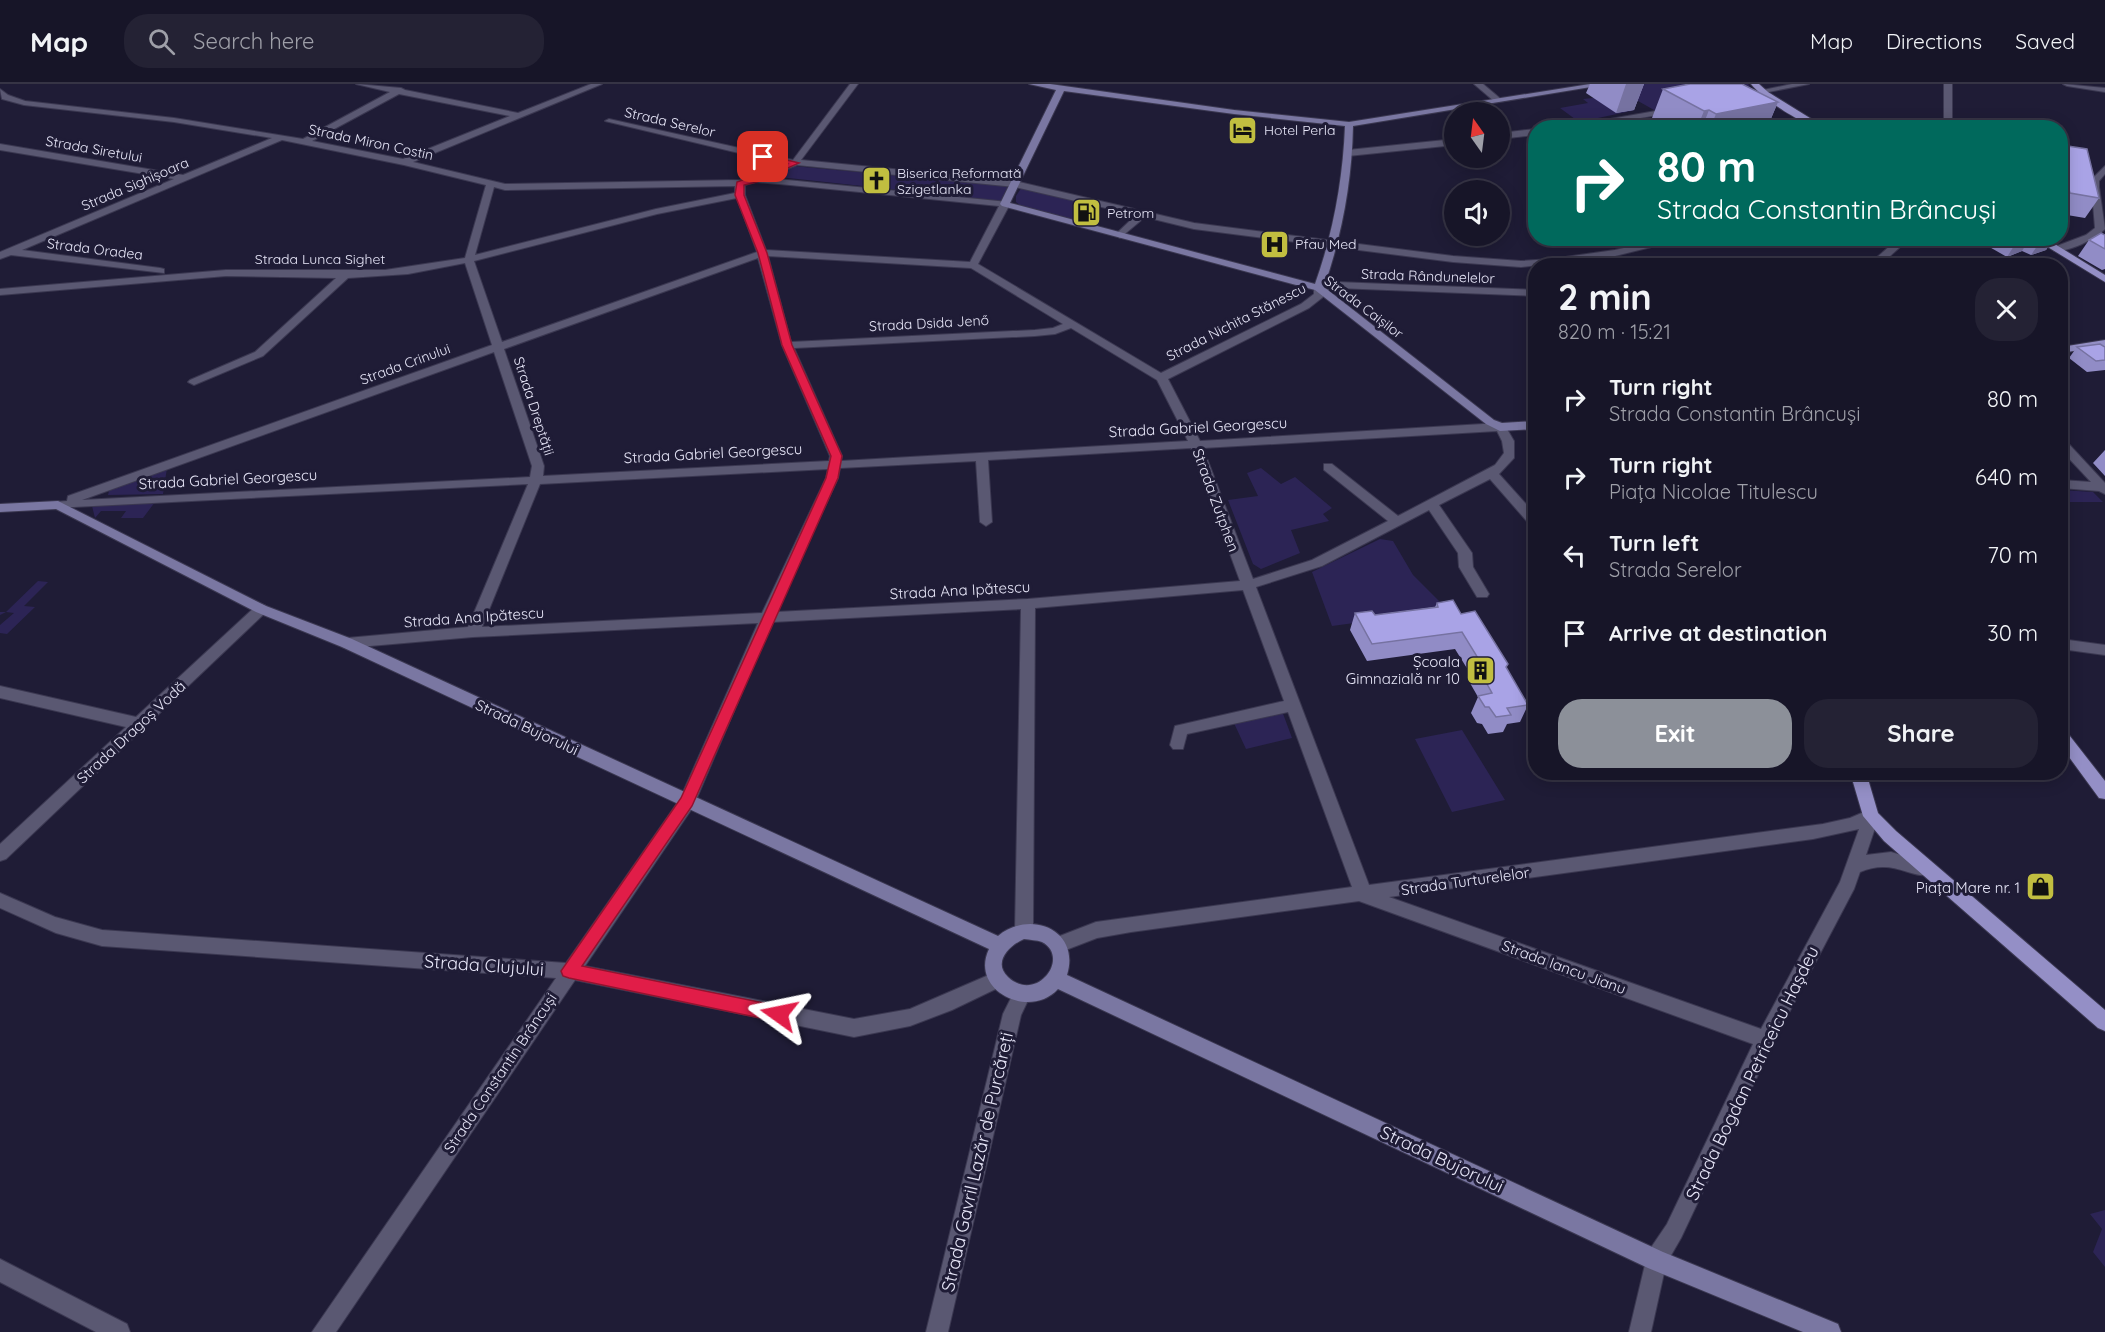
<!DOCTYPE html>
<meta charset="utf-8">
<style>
body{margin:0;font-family:Quicksand,sans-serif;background:#242234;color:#f1f3f6;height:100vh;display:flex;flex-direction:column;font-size:22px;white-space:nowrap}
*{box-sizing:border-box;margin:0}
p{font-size:20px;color:#9e9fa8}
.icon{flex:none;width:33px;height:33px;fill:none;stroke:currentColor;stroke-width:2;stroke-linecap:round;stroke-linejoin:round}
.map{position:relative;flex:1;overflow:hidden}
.panel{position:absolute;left:1528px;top:174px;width:540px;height:522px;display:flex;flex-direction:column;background:#171528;border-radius:24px;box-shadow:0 3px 15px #0003,0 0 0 2px #363445}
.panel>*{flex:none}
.top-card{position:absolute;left:1528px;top:36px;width:540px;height:126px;border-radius:24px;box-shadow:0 3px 15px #0003,0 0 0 2px #363445;background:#00695c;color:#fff;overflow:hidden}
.needle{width:39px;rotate:346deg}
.buttons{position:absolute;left:1444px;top:18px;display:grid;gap:12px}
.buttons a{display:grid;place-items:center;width:66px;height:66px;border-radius:50%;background:#171528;box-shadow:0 3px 15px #0003,0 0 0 2px #363445;font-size:30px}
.pin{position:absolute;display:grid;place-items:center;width:51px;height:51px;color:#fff;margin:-26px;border-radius:12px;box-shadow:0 3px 9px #0006}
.me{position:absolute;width:66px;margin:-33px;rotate:282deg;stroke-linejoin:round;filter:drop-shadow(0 0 4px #0008)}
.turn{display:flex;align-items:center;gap:21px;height:126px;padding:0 30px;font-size:27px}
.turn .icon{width:78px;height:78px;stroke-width:2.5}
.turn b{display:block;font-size:42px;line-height:51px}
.round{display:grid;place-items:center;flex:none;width:63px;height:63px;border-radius:24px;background:#242234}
.head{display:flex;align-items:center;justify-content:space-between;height:102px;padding:0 30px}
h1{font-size:36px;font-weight:700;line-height:45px}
.button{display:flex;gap:12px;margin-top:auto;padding:12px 30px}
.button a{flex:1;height:69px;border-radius:24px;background:#8c9099;color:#fff;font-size:24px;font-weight:700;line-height:69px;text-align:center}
.button a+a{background:#242234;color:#f1f3f6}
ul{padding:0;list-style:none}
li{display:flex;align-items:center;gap:18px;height:78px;padding:0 30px}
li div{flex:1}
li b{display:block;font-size:22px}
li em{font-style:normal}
header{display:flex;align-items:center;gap:36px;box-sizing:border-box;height:84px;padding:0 30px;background:#171528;border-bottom:2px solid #363445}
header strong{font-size:28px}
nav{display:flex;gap:33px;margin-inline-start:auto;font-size:21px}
.search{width:420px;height:54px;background:#242234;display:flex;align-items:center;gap:15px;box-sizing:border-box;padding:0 21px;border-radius:24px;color:#9e9fa8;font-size:22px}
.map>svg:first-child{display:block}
</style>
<header>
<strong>Map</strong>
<div class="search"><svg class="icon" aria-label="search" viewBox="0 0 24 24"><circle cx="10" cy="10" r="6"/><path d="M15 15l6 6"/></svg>Search here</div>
<nav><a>Map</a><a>Directions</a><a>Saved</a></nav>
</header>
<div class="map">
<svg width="2105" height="1248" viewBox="0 0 2105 1248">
<rect width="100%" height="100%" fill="#1f1c36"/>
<path fill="#2c2455" d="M1632 0H1748L1751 4 1663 27 1654 26 1631 13Z
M1602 13 1616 29 1636 26 1579 38 1560 24 1588 19 1583 15Z
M793 82 1008 102 1001 117 770 92Z
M1022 103 1088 120 1076 130 1088 135 1085 138 1023 124 1016 118V112Z
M167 384 163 410 108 411 109 407 116 403Z
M1261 384 1281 400 1295 393 1332 424 1323 430 1329 437 1291 446 1300 469 1261 485 1253 480 1228 416 1258 412 1247 389Z
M2061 406 2093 408 2103 418H2061Z
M155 418 143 434H121L126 427H101L95 434 92 422Z
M1380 455 1393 457 1413 491 1441 519 1443 527 1332 542 1312 488Z
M38 497 48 498 24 522 35 523 7 550 0 549V541L14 529 6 528 0 531V528H6Z
M1282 627 1292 654 1246 665 1233 637Z
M1462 646 1505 716 1452 728 1415 655Z
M2105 1126V1183L2093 1168 2102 1145 2090 1130Z"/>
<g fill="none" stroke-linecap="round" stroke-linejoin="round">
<defs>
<path id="street" d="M356 0 401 4 405 6 518 29 591 0H602L413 78 505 100 740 96 785 80 605 37 609 35 793 76 850 0H858L801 76 1015 97 1194 139 1453 172 1521 177 1551 175 1615 166 1668 154H1688L1615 172 1521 183 1453 178 1194 145 1145 133 1120 154 1115 151 1117 149 1136 131 1015 103 797 81 767 94 1008 118 1010 120 978 180 1161 289 1301 220 1314 210V204L1337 198 1536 206V212L1337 204 1324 206 1323 213 1309 224 1168 295 1200 357 1500 339 1504 340 1514 357V374L1499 390 1536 431V443L1531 442 1490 395 1439 421 1472 469 1473 483 1489 510 1487 513H1477L1459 483 1458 469 1429 426 1322 482 1256 503 1369 801 1823 740 1850 734 1871 725 1877 727 1879 732 1866 771 1891 768 1932 780 1934 785 1932 790C1913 797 1894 773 1860 788L1854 805 1772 961 1681 1154 1666 1180 1651 1248H1629L1648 1168 1667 1140 1753 960 1359 817 1131 848 1097 854 1058 869 1052 867 1049 861 1052 855 1096 838 1352 803 1288 628 1187 650 1183 665H1173L1170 661 1175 642 1284 617 1243 506 1035 524 1033 847 1030 852 1024 855 1018 852 1015 847 1021 525 772 538 693 723 585 882 854 935 910 925 998 887 1004 889 1007 895 1004 901 952 926 910 942 854 953 575 896 336 1248H312L556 894 102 862 56 849 0 824V809L55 833 102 846 566 879 680 715 758 539 473 553 347 564 342 563 340 559 342 555 347 554 468 543 528 400 54 424 52 421 54 418 67 417 68 412 492 261 465 179 408 190 348 194 263 272 194 301 188 298 190 296 255 268 336 194 226 192 0 211V205L226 186H385L465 174 486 101 404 81 282 56 22 166 160 184 164 185V189L11 171 0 175V168L174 95 0 66V60L183 91 272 54 174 38 24 21 2 15 0 5 8 11 25 17 174 34 303 55 390 8ZM399 10 510 32 403 75 312 57ZM756 98 790 101 999 122 970 178 766 166 745 111V101ZM735 102V109L656 125 475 171 494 103 505 106ZM737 114 757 168 502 258 474 177 657 130ZM768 172 971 184 1063 240 1053 244 1035 246 791 258ZM758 174 782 261 830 372 829 377 543 392 544 382 504 265ZM1071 244 1157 296 1188 357 841 377 842 372 794 264 1035 252 1055 250ZM494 268 532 382 530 393 82 416ZM1497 347 1502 357 1504 369 1495 381 1398 432 1332 380H1324V386L1388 437 1312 476 1253 495 1203 364ZM1191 364 1240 497 1028 515 776 528 838 394 840 384 976 377 980 438 986 442 992 438 988 376ZM828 385 826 394 762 529 482 543 540 400ZM1859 745 1840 798 1761 945 1389 813 1813 755Z
M1474 0H1483L1502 16 1495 18Z
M1792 0H1809L1738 14 1734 12Z
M1944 0H1952V44H1944Z
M2063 0 2105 4V8L2067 2Z
M1673 24H1676V28L1581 44H1559Z
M1536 45V51L1500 55V49Z
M1455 55V61L1348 72 1344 69 1348 66Z
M2105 82V90L2099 97V103L2105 145C2094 156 2069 168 2054 167V163L2086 151 2095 144 2091 96Z
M1899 154H1910L1879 182H1867Z
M2061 355 2065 356 2105 399V410L2099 407 2061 404V396L2091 398 2061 366Z
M261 520 266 522 268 525 266 528 6 775 0 777V760L126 643 0 614V602L136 633 256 522Z
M2061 555 2105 561V571L2061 565Z
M1022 902 1028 904 1031 910 1021 931 948 1248H926L1003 930 1016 904Z
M0 1175 127 1240 130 1248H96L0 1198Z"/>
<path id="secondary" d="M1029 0H1050L1234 26 1349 38 1590 0H1609L1353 42C1352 97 1342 151 1324 203L1494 336 1502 339 1536 337V345L1500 347 1486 340 1315 206 1002 122 1000 120 1056 6ZM1064 7 1234 30 1345 42C1343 95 1333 150 1315 200L1010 119Z
M58 417 266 522 352 555 998 852C1030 825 1081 846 1067 891L1663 1168 1838 1240 1841 1248H1803L1648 1184 1058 905C1030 936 969 907 989 865L342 563 256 528 56 425 0 428V420ZM1024 855C1030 856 1037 856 1042 858 1071 873 1037 920 1008 893 992 878 1010 861 1024 855Z"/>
<path id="primary" d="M1751 0H1759L1768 8 1826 44C1806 44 1764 16 1751 0Z
M2033 154H2045L2105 191V198Z
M2105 256V262L2061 269V263Z
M2061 645 2066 647 2105 697V715L2099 714 2061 662Z
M1850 688H1866L1878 729 1896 747 2105 926V947L2098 944 1884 757 1863 732Z"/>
</defs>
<use href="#street" stroke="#3b3851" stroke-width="2"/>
<use href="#secondary" stroke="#3b3851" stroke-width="2"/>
<use href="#primary" stroke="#3b3851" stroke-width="2"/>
<use href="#street" fill="#5a5872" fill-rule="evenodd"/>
<use href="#secondary" fill="#7a77a2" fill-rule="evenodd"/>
<use href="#primary" fill="#948fc6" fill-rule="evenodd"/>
</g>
<path fill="#918cc6" d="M1590 0H1644L1634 26 1616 29 1586 9Z
M1663 5 1778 18 1767 44H1669L1652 34Z
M2061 61 2099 114 2085 134 2061 130Z
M2105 151V185L2102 186 2078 172 2089 156Z
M1980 154H2054L2046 166 2031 171 2022 167 2007 173 1979 157Z
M2077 263H2105V286L2087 288 2069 274Z
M2105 366V392L2093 379Z
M1437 519 1461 530 1508 580 1506 584 1528 621 1520 638 1507 640 1503 648 1488 650 1482 640 1477 639 1471 629 1478 613 1470 599 1473 594 1455 565 1367 577 1350 546 1355 529 1375 531 1435 523Z"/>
<path fill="#7672a1" d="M1626 0H1644L1634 26 1616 29Z
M1778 18 1767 44H1710L1716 30Z
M1709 26 1702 44H1697L1704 27Z
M2067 98 2061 107V99Z
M2024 154H2030L2022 167 2007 173 2017 157Z
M2044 154H2054L2046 166 2031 171 2042 155Z"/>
<path fill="#a9a3e6" stroke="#7672a1" stroke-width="1.5" d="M1690 0H1742L1778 18 1716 30 1709 26 1704 27 1663 5Z
M2061 61 2087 65 2099 114 2070 109 2067 98 2061 99Z
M2101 149 2105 151V165L2089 156Z
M2012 154H2024L2017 157Z
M2100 260 2105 263V276L2096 277 2077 263Z
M1453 516 1461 530 1475 527 1508 580 1506 583 1528 621 1507 624 1511 631 1496 633 1489 623H1485L1478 612 1492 609 1477 582 1481 579 1462 548 1372 560 1355 529 1372 527 1375 531 1438 523 1437 519Z"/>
<path fill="#e11d48" stroke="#92132f" stroke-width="1.5" d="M763 70 799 79 757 98 744 101V111L767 169 792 261 842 372 838 394 692 722 582 882 779 922 785 925 788 930 785 936 779 938 569 894 563 892 561 887 681 714 826 394 831 372 782 261 758 169 735 111 737 98 787 80 760 74 759 73Z"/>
<defs>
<symbol id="hotel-square" viewBox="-11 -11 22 22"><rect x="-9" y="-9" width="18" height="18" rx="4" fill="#c1be40" stroke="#1f1c36"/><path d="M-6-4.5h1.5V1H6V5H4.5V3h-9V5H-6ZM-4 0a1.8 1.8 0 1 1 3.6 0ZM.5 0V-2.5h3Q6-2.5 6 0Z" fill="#111"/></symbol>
<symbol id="church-square" viewBox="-11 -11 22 22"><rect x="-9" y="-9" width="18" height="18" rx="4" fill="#c1be40" stroke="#1f1c36"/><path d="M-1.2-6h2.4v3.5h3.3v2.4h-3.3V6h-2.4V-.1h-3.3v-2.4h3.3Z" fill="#111"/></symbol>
<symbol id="fuel-square" viewBox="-11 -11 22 22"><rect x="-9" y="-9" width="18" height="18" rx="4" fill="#c1be40" stroke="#1f1c36"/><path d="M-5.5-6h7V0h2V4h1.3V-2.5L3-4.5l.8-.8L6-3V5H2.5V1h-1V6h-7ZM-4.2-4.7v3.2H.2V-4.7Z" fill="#111"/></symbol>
<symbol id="hospital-square" viewBox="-11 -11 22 22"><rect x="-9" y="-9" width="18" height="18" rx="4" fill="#c1be40" stroke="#1f1c36"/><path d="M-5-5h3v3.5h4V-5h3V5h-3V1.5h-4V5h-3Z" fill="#111"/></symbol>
<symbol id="building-square" viewBox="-11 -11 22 22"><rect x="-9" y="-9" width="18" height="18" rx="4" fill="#c1be40" stroke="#1f1c36"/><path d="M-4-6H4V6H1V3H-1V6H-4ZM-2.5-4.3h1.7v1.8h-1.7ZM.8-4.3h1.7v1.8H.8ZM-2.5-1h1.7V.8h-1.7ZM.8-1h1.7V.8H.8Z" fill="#111"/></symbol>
<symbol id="shop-square" viewBox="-11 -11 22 22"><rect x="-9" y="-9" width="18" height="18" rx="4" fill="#c1be40" stroke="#1f1c36"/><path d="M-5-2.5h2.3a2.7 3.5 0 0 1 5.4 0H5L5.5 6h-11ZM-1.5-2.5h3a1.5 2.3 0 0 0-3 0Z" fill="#111"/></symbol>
</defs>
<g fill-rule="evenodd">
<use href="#hotel-square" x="1226" y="30" width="33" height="33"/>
<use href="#church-square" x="860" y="80" width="33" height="33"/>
<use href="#fuel-square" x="1070" y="112" width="33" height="33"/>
<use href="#hospital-square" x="1258" y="144" width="33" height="33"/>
<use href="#building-square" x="1464" y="570" width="33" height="33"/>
<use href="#shop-square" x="2024" y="786" width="33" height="33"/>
</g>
<g text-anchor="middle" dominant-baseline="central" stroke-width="6" stroke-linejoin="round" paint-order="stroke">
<g font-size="14" fill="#e7e6f8" stroke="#1f1c36">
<text transform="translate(670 38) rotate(13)">Strada Serelor</text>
<text transform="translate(371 58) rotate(12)">Strada Miron Costin</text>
<text transform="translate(94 65) rotate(10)">Strada Siretului</text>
<text transform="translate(135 100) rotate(-23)">Strada Sighișoara</text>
<text transform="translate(95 165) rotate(7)">Strada Oradea</text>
<text x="320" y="175">Strada Lunca Sighet</text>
<text transform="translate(1428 192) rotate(2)">Strada Rândunelelor</text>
<text transform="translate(1364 223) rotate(37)">Strada Caișilor</text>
<text transform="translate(1236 238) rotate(-27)">Strada Nichita Stănescu</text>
<text transform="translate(929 239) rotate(-3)">Strada Dsida Jenő</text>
<text transform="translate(405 280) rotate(-20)">Strada Crinului</text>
<text transform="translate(534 322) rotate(72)">Strada Dreptății</text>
</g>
<g font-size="14" fill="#e7e6f8" stroke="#1f1c36" text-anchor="start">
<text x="1264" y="46">Hotel Perla</text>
<text x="897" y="89">Biserica Reformată<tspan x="897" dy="16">Szigetlanka</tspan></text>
<text x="1107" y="129">Petrom</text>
<text x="1295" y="160">Pfau Med</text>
</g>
<g font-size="15" fill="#e7e6f8" stroke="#1f1c36">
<text transform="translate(1198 343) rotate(-3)">Strada Gabriel Georgescu</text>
<text transform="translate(713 369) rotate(-3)">Strada Gabriel Georgescu</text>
<text transform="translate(228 395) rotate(-3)">Strada Gabriel Georgescu</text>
<text transform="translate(1216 416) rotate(70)">Strada Zutphen</text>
<text transform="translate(960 506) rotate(-3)">Strada Ana Ipătescu</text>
<text transform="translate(474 533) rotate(-4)">Strada Ana Ipătescu</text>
<text transform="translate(527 643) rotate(25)">Strada Bujorului</text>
<text transform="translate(131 648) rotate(-43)">Strada Dragoș Vodă</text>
<text transform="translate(1465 797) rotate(-8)">Strada Turturelelor</text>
<text transform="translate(1564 883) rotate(20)">Strada Iancu Jianu</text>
<text transform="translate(500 989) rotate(-56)">Strada Constantin Brâncuși</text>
</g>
<g font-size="15" fill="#e7e6f8" stroke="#1f1c36" text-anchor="end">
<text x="1460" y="577">Școala<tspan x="1460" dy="17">Gimnazială nr 10</tspan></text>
<text x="2020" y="803">Piața Mare nr. 1</text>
</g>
<g font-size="18" fill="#e7e6f8" stroke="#1f1c36">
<text transform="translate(484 881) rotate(4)">Strada Clujului</text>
<text transform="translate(1752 989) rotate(-64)">Strada Bogdan Petriceicu Hașdeu</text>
<text transform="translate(1442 1075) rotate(25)">Strada Bujorului</text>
<text transform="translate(977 1078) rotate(-77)">Strada Gavril Lazăr de Purcăreți</text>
</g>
</g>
</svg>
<div class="buttons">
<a><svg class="needle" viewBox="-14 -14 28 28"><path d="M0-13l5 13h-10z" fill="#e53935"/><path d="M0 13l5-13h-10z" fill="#9e9fa8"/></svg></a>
<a><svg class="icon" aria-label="sound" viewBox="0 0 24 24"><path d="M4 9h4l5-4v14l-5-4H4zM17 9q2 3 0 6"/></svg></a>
</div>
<div class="pin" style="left:763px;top:73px;background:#d93025"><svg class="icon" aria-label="arrive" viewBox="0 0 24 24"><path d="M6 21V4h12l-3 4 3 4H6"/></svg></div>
<svg class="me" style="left:779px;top:930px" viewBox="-20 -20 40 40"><path d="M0-17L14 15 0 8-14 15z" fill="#e11d48" stroke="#fff" stroke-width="4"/></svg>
<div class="top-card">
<div class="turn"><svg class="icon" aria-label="right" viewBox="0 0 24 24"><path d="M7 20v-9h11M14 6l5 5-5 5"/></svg><div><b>80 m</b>Strada Constantin Brâncuși</div></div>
</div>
<section class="panel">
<div class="head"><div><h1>2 min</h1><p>820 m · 15:21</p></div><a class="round"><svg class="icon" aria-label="close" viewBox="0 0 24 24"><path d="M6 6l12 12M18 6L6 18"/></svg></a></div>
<ul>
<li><svg class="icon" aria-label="right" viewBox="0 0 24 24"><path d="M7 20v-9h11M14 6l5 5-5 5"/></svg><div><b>Turn right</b><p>Strada Constantin Brâncuși</p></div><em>80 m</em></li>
<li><svg class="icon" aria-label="right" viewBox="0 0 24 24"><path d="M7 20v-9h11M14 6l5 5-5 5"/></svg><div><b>Turn right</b><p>Piața Nicolae Titulescu</p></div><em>640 m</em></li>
<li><svg class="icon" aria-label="left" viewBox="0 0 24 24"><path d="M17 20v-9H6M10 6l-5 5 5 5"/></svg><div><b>Turn left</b><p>Strada Serelor</p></div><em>70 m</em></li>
<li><svg class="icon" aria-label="arrive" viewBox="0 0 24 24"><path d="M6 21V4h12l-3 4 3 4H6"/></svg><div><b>Arrive at destination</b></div><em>30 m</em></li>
</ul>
<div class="button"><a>Exit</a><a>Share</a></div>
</section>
</div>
